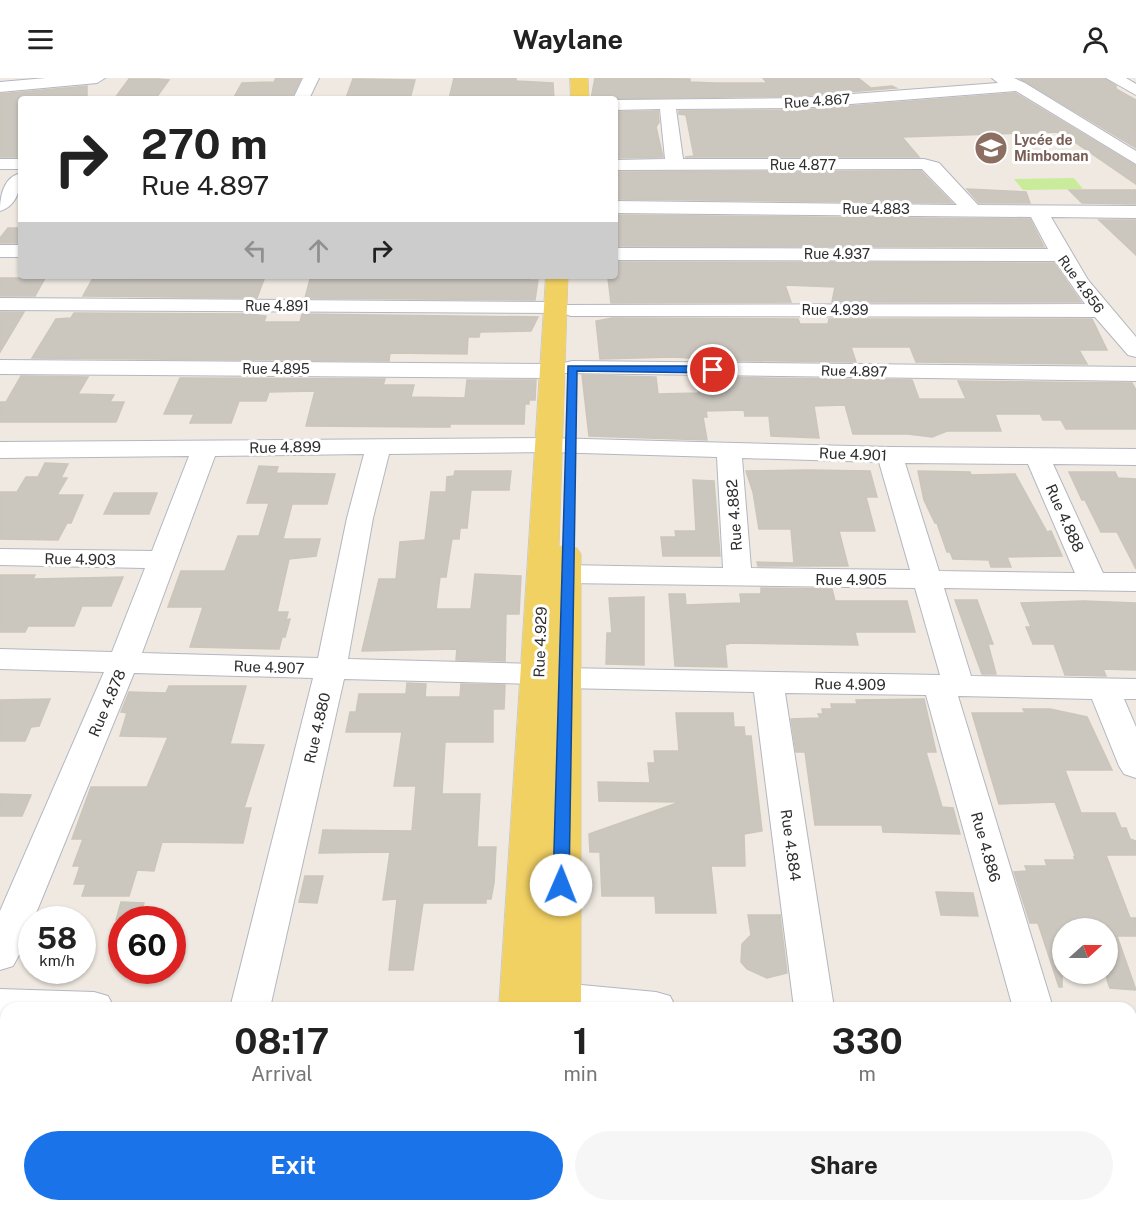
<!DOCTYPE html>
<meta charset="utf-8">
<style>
body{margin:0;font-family:"Public Sans",sans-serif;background:#f6f6f6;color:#222;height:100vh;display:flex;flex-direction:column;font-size:22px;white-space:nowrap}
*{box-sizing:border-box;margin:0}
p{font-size:20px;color:#767676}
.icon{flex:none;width:33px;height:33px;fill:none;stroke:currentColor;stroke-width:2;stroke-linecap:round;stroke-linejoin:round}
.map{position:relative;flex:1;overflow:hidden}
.drawer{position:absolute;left:0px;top:924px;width:1137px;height:210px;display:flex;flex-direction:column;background:#fff;border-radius:18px 18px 0 0;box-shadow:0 2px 4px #0004}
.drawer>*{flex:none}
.guide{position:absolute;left:18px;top:18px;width:600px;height:183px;border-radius:6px;box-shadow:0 2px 4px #0004;background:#fff;color:#222;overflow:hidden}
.needle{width:39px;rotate:69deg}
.tools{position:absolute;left:1052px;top:840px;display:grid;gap:12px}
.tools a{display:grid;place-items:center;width:66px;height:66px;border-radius:50%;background:#fff;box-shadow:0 2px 4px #0004;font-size:30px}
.speed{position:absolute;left:18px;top:828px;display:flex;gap:12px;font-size:30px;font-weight:700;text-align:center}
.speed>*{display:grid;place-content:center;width:78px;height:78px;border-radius:50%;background:#fff;box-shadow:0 2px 4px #0004;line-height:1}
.speed small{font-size:15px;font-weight:400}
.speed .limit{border:9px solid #d22;background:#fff;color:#111}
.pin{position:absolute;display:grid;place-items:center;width:51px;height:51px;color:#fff;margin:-26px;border:3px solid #fff;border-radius:50%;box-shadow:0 2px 6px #0007}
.me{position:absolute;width:66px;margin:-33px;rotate:1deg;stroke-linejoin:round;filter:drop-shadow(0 0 4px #0008)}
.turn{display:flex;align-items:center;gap:21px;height:126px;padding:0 24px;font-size:27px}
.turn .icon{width:78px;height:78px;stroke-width:2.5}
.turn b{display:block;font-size:42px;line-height:51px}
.lanes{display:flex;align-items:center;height:57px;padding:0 24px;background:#0003;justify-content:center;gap:30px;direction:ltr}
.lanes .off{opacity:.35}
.eta{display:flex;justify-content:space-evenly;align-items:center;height:102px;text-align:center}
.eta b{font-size:36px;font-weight:700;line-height:42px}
.button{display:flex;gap:12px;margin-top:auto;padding:12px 24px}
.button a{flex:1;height:69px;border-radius:36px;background:#1a73e8;color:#fff;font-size:24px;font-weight:700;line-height:69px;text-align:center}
.button a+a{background:#f6f6f6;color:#222}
header{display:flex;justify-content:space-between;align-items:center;height:78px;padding:0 24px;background:#fff;font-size:27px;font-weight:700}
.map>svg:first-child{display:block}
</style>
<header><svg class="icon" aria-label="menu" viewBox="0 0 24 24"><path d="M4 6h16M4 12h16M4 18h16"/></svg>Waylane<svg class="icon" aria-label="person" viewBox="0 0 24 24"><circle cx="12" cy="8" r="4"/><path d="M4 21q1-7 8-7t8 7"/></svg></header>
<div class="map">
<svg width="1136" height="1134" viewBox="0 0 1136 1134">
<rect width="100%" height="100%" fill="#efe9e1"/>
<path fill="#c9ec9a" d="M1074 100 1083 111 1023 112 1014 101Z"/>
<path fill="#cbc7bf" stroke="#cbc5ba" stroke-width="1.5" d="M276 0H301L291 21H233L242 5 274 4Z
M454 0H516V3L553 5 554 21H449Z
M595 0 690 1V4L715 5H767L763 0H858L871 10 892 8 896 10 800 18 591 21Z
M1019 0H1104L1116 8V11L1136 22V70Z
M129 1H158L169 2 156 20H115Z
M353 1H360L415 2 410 21 346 20Z
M87 8V20L21 21V79H0V16Z
M1015 15 1136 88V106L1060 54 902 59 919 79H685L694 78 686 37 679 36V33L800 32Z
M658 33 659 44 656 49 663 79 615 80V34Z
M921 93 952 125 615 121V94Z
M967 111 1026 114 1030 125H979Z
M1069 112H1136V126L1082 125Z
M615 137 1030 141 1044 169 615 168Z
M1099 142H1136V177Z
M8 150H21V165H0V160Z
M615 184 1054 185 1081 224H832L835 209 785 207 791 224 611 225 608 200H615Z
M163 198H264V201L257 220 83 218 93 200 162 201Z
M314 198H529V202H538L535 222 305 220 310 201Z
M0 200H45L35 218H0Z
M0 234H24L0 274Z
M74 235 251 236 266 238 264 244H300L302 236 538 239 531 253 480 254 479 259H468L467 276 390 275 389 283 32 280 56 241 71 240Z
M612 240 798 241 800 246H828L829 241H1092L1107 272H1079L1087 286 916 284 910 269H851L856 284 691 282V280L672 279 600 281 596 243Z
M582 297 656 299 658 316 699 315 695 299 912 302 919 321H966L958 303 1132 305 1136 312V351H1066L1061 342H1043L1040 336H995L1001 353H947L932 359 908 356H853L845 327 814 328 819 360 771 358 769 338H745L744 332 706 333 707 339H703L707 362 589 358Z
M21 298 88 299 78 316 114 317 110 324H124L116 344H0V324H6Z
M180 300 385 301 383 307H414L411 319 465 320 467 302H536L535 322H529V326H525L524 346H450V349H431L306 348 315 313 269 314 266 323H239L231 345H190L194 336H164Z
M45 385 68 386 61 400H67L57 417H83L71 445H67L58 462 0 461V414H17L26 399H38Z
M259 388 278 389 276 395 335 396 327 426H292L283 461H320L316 478 289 481 277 534H288L286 542 290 541 285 559H282L279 571 190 569 203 529H168L181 493H225L238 458H259L269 425H247Z
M809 392 870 393 877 419H866L875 453H839L848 488H758L757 484 794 485 791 451H759L753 414 746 393Z
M455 393H511L509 412H471L467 450H460L459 461H452L446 499H440L436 531H471L475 496 521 498 519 536H506L505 583 456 582 457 571 362 573 379 501H396L400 464 425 462 431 414H446L447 399 454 398Z
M918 393 970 394 971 397 1015 396 1047 454 1051 453 1062 478 1007 479 1011 489H991L989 482 953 481 950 474H947L937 445H935L924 422Z
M1069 394H1115L1118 400 1136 401V491L1117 454H1101L1085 422H1082Z
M693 402 714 403 720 478H663L661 459H676L675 453H696Z
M114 415H157L149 436H104Z
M0 497H35L33 501 123 499 111 528H82L74 548H28L25 554H0Z
M761 510 832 511 835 523H907L915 554H855L858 567 731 565 725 567 727 589 675 588 669 516H685L686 527 741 525 740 516H761Z
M644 519V587L606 586 607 555H612L609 520Z
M955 522H977L993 566H988L996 596H982Z
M1084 523 1136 525V592L1103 591 1106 598 1065 597 1054 566H1033L1026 549H1031L1021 525Z
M407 605 426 606 425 619H460L461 606 505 607 504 631H493V664H445L442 716H480L477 769H496L494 805 491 821H486V825H423L413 892H389L397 821 383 822 390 774 319 775 323 752 412 753 416 708H394L402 654H346L350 634H356L359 616H406Z
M169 608H246L230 666 264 667 244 730H251L243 765 162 764 154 793 137 792 129 818H82L86 806H74L80 788H73L83 761H72L91 709H147L168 659 120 658 127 635 121 634 129 614 166 615Z
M50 621 39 648 31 649 25 663H0V622Z
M924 621 936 674H926L942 729 953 730 960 756 883 754 882 747H815L805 674H796L791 641 820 640 818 636H823L822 631H832L831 626H857L856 622Z
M1023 631H1050L1087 639 1112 692H1065L1081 735H1115L1121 750H1126L1130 761 1136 763V777H1106L1130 840H1136V858H1117L1136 912 1110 910 1107 902V850H1062V909H1059L1038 845H1030L1014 794 1027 793 1025 788H1047L1045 782H1075L1074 779 1076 780 1055 724 999 726 972 635H1025Z
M676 635H733L734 649H744L745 658H751L762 753 744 756 745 788H711L716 835H656L655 818H602L600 774H590L589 756 680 724 599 723 598 704 650 705 648 685H655L654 673H679Z
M0 716 31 717 22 738H0Z
M305 798H323L317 825 299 824Z
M936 814 973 815 978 838 941 837Z
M121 824 144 825 139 842H116Z
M748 837H780L787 895 767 900 747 891 741 884 742 866 751 857Z"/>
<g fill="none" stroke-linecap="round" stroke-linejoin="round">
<defs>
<path id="minor" d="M46 0H105L97 5 0 14V4Z
M303 0H319L309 21H293Z
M992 0H1014L1025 5 1136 73V86L1016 13 800 30 676 31 683 81H924L939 85 978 127 1136 128V140L1051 139 1088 202 1136 259V279L1128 277 1095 239 571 238 562 235 0 232V220L555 224 564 227 1085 226 1055 183 615 182V170L1048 171 1031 139 615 135V123L957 127 922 91 615 92V82L665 81 660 31 615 32V22L800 20 998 5Z
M1106 0H1126L1136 6V17Z
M0 81H21V91H0Z
M21 95C21 110 17 128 0 133 0 117 4 99 21 95Z
M0 167H21V179H0Z
M0 282 551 286 559 288 563 293 559 298 551 300 0 296Z
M572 283 1136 289V303L564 295 560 290 564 285Z
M548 360 890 369 1136 371V387L1053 386 1103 495H1136V513L944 510 971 598 1136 601V621H1124L1136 649V700L1124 696 1119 688 1092 621 958 618 1053 930H1013L926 617 785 615 834 930H794L754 614 563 610 552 607 550 603 539 606 344 601 270 930H230L313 600 134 595 19 877 13 888 0 892V833L104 594 0 591V571L112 574 145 490 0 487V471L152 473 189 378 0 380V364ZM548 374 717 379 723 490 565 487 555 490 551 496 555 502 565 505 915 510 940 597 563 590 552 593 550 589 539 586 348 581 373 440 389 376ZM364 376 347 440 318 580 142 575 215 378ZM742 380 879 384 910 492 751 490ZM905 385 1028 386 1075 495 939 493Z
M560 905 656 914 670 918 676 930H545L541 921 546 910Z
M0 911 94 914 108 918 114 930H6V944L0 943Z
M1136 948V982L1131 983V949Z
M1063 1128H1107L1109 1134H1065Z"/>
<path id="major" d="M570 0H588L589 21H571Z
M546 198H568L559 469 566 467 577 470 581 476V930H499Z
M488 1128H574V1134H488Z"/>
</defs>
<use href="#minor" stroke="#b4b7c1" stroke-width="2"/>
<use href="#major" stroke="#c9c9c9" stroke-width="1"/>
<use href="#minor" fill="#fff" fill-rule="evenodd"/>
<use href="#major" fill="#f2d163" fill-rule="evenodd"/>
</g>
<path fill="#1a73e8" stroke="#114b97" stroke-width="1.5" d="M568 288H713L718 292 713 295 577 293 569 807 561 813 553 807Z"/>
<defs>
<symbol id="school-disc" viewBox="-11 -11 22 22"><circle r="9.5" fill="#8d6e63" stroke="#fff"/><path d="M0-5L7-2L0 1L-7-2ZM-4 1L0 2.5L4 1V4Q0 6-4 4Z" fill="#fff"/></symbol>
</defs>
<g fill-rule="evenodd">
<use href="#school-disc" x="972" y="51" width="38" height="38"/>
</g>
<g text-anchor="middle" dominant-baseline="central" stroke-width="6" stroke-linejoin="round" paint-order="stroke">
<g font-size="14" fill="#2e2e2e" stroke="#fff">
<text transform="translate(817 23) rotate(-4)">Rue 4.867</text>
<text x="803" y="87">Rue 4.877</text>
<text x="876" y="131">Rue 4.883</text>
<text x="837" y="176">Rue 4.937</text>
<text transform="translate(1081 206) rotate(54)">Rue 4.856</text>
<text x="277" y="228">Rue 4.891</text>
<text x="835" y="232">Rue 4.939</text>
<text x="276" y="291">Rue 4.895</text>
<text transform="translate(854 293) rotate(1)">Rue 4.897</text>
</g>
<g font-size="14" font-weight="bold" fill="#785e54" stroke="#fff" text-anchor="start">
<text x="1014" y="62">Lycée de<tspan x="1014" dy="16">Mimboman</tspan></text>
</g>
<g font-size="15" fill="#2e2e2e" stroke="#fff">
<text transform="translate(285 369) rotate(-1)">Rue 4.899</text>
<text transform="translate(853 376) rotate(2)">Rue 4.901</text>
<text transform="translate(734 437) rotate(-94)">Rue 4.882</text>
<text transform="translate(1065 440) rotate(66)">Rue 4.888</text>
<text transform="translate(80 481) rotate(1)">Rue 4.903</text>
<text x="851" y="501">Rue 4.905</text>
<text transform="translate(540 564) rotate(-88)">Rue 4.929</text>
<text transform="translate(269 589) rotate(2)">Rue 4.907</text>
<text transform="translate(850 606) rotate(1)">Rue 4.909</text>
<text transform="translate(107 625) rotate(-67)">Rue 4.878</text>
<text transform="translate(317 650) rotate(-77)">Rue 4.880</text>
<text transform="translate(791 767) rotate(82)">Rue 4.884</text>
<text transform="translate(986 769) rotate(74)">Rue 4.886</text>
</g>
</g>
</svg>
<div class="tools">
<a><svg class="needle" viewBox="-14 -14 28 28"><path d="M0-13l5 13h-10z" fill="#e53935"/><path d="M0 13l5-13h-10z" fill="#767676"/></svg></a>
</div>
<div class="speed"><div>58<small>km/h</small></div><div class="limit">60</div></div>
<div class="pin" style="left:713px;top:292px;background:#d93025"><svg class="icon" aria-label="arrive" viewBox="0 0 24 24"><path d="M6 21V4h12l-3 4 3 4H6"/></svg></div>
<svg class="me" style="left:561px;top:807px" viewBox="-20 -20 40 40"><circle r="19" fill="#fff"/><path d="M0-13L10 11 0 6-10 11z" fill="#1a73e8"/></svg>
<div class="guide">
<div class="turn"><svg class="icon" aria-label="right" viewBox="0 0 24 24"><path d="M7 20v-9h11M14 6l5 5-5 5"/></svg><div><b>270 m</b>Rue 4.897</div></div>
<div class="lanes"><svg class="icon off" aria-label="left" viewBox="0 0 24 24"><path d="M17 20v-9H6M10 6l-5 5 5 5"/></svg><svg class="icon off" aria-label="ahead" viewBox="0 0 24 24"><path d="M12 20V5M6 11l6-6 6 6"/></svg><svg class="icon" aria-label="right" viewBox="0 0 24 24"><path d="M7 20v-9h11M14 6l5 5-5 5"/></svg></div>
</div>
<section class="drawer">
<div class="eta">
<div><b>08:17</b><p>Arrival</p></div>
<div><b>1</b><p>min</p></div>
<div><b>330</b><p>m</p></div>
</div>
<div class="button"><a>Exit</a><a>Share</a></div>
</section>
</div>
